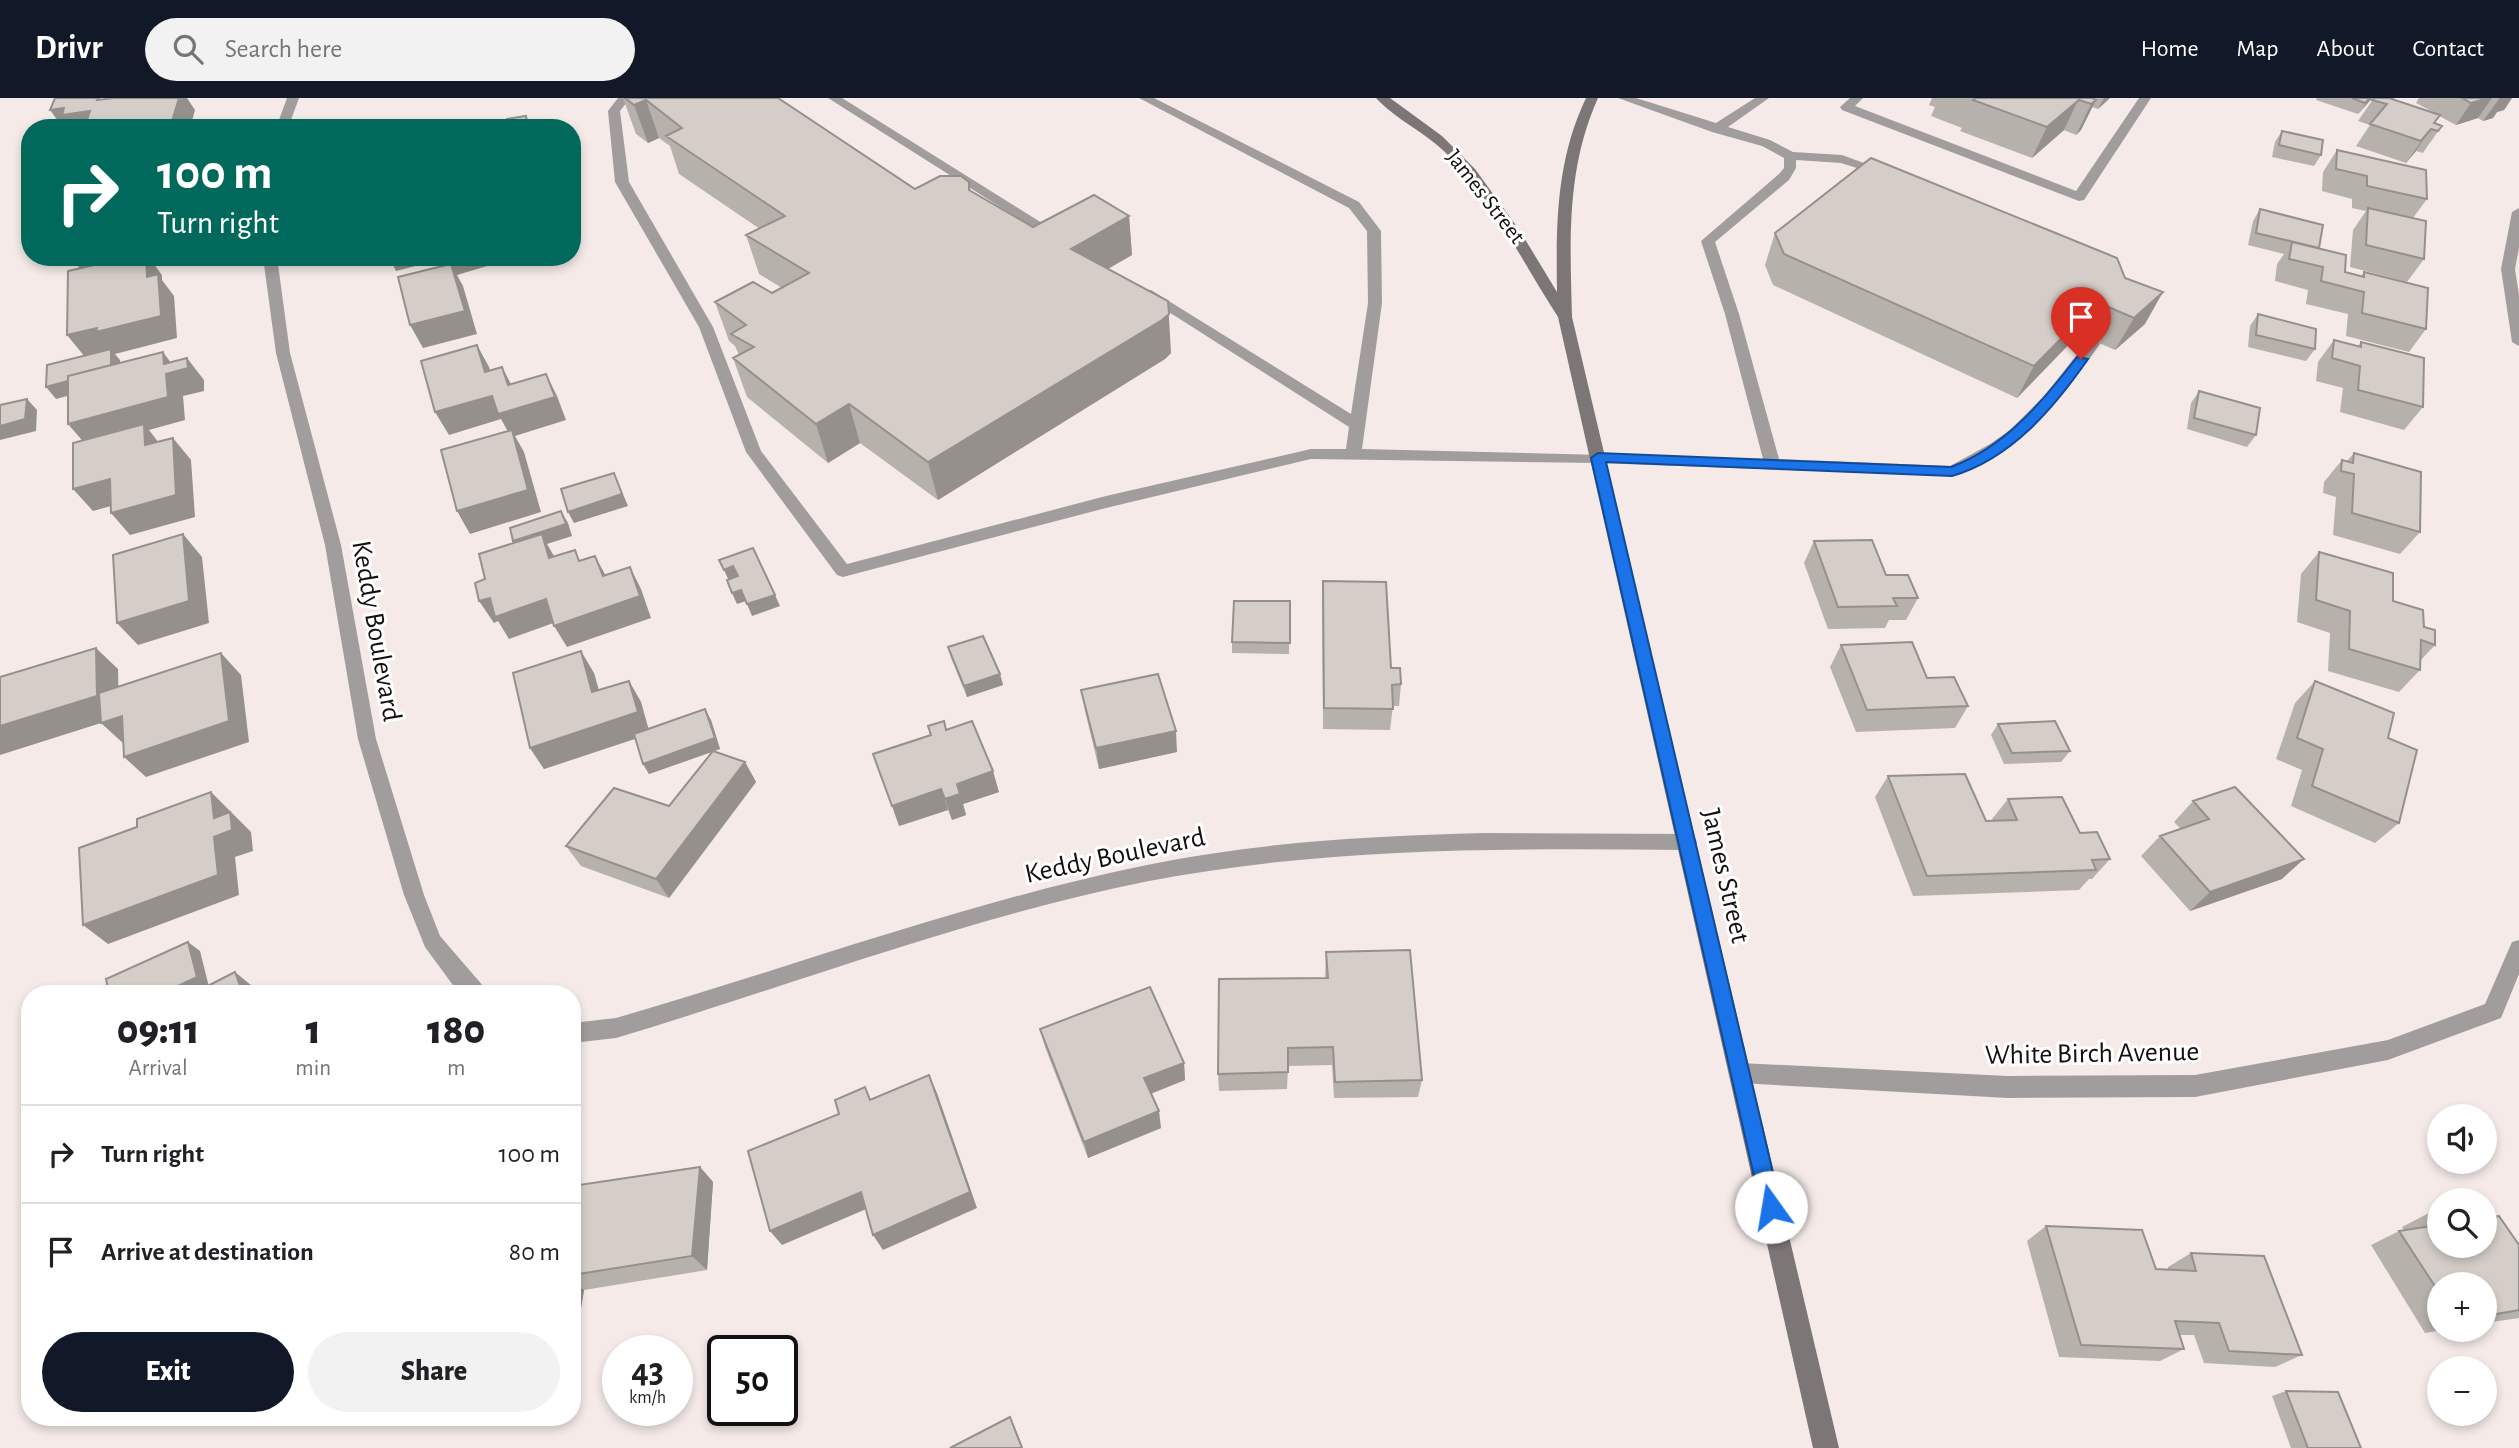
<!DOCTYPE html>
<meta charset="utf-8">
<style>
body{margin:0;font-family:"Alegreya Sans",sans-serif;background:#f2f2f2;color:#202124;height:100vh;display:flex;flex-direction:column;font-size:26px;white-space:nowrap}
*{box-sizing:border-box;margin:0}
p{font-size:23px;color:#757577}
.icon{flex:none;width:38px;height:38px;fill:none;stroke:currentColor;stroke-width:2;stroke-linecap:round;stroke-linejoin:round}
.map{position:relative;flex:1;overflow:hidden}
.sheet{position:absolute;left:21px;top:887px;width:560px;height:441px;display:flex;flex-direction:column;background:#fff;border-radius:28px;box-shadow:0 4px 10px #0003}
.sheet>*{flex:none}
.hud{position:absolute;left:21px;top:21px;width:560px;height:147px;border-radius:28px;box-shadow:0 4px 10px #0003;background:#00695c;color:#fff;overflow:hidden}
.buttons{position:absolute;left:2427px;top:1006px;display:grid;gap:14px}
.buttons a{display:grid;place-items:center;width:70px;height:70px;border-radius:50%;background:#fff;box-shadow:0 4px 10px #0003;font-size:35px}
.speed{position:absolute;left:602px;top:1237px;display:flex;gap:14px;font-size:35px;font-weight:700;text-align:center}
.speed>*{display:grid;place-content:center;width:91px;height:91px;border-radius:50%;background:#fff;box-shadow:0 4px 10px #0003;line-height:1}
.speed small{font-size:18px;font-weight:400}
.speed .limit{border:4px solid #111;border-radius:10px;background:#fff;color:#111}
.pin{position:absolute;display:grid;place-items:center;width:60px;height:60px;color:#fff;margin:-72px -30px;border-radius:50% 50% 50% 0;rotate:-45deg;box-shadow:0 0 7px #0007}
.pin .icon{rotate:45deg}
.me{position:absolute;width:77px;margin:-38px;rotate:347deg;stroke-linejoin:round;filter:drop-shadow(0 0 5px #0008)}
.turn{display:flex;align-items:center;gap:24px;height:147px;padding:0 21px;font-size:32px}
.turn .icon{width:91px;height:91px;stroke-width:2.5}
.turn b{display:block;font-size:49px;line-height:60px}
.eta{display:flex;justify-content:space-evenly;align-items:center;height:119px;text-align:center}
.eta b{font-size:42px;font-weight:800;line-height:49px}
.action{display:flex;gap:14px;margin-top:auto;padding:14px 21px}
.action a{flex:1;height:80px;border-radius:42px;background:#111827;color:#fff;font-size:28px;font-weight:800;line-height:80px;text-align:center}
.action a+a{background:#f2f2f2;color:#202124}
ul{padding:0;list-style:none}
li{display:flex;align-items:center;gap:21px;height:98px;padding:0 21px;border-top:2px solid #e0e0e0}
li div{flex:1}
li b{display:block;font-size:26px}
li em{font-style:normal}
header{display:flex;align-items:center;gap:42px;box-sizing:border-box;height:98px;padding:0 35px;background:#111827;color:#fff}
header strong{font-size:33px}
nav{display:flex;gap:38px;margin-inline-start:auto;font-size:24px}
.search{width:490px;height:63px;background:#f2f2f2;display:flex;align-items:center;gap:18px;box-sizing:border-box;padding:0 24px;border-radius:38px;color:#757577;font-size:26px}
.map>svg:first-child{display:block}
</style>
<header>
<strong>Drivr</strong>
<div class="search"><svg class="icon" aria-label="search" viewBox="0 0 24 24"><circle cx="10" cy="10" r="6"/><path d="M15 15l6 6"/></svg>Search here</div>
<nav><a>Home</a><a>Map</a><a>About</a><a>Contact</a></nav>
</header>
<div class="map">
<svg width="2519" height="1350" viewBox="0 0 2519 1350">
<rect width="100%" height="100%" fill="#f5eae8"/>
<g fill="none" stroke-linecap="round" stroke-linejoin="round">
<path fill="#a19d9d" fill-rule="evenodd" d="M618 0H630L620 13 629 84 713 229 761 353 847 466 1106 398 1311 351H1346L1349 329 1139 195 1141 192H1151L1351 316 1368 205 1367 133 1349 110 1139 0H1154L1359 104 1381 133 1382 205 1362 351 1763 361 1725 216 1701 143 1779 76 1784 70V60L1762 48 1712 34 1618 0H1636L1716 25 1755 0H1769L1728 29 1770 42 1793 54 1842 57 1891 75 1885 79 1841 65 1796 62V70L1789 82 1715 144 1739 216 1779 361 1950 368 1990 346 2010 332 2044 298 2090 240H2100L2102 243C2065 296 2018 360 1952 378L1598 365 1311 361 1106 410 843 479 837 477 746 354 699 229 615 84 608 13Z
M828 0H842L1066 140 1054 143Z
M1850 0H1863L1855 8 2076 93 2139 0H2151L2084 102 2079 103 1842 12 1840 9Z"/>
<path fill="#a19d9d" fill-rule="evenodd" d="M287 0H299L288 30H276Z
M2519 110V150L2515 171 2519 197V248L2512 244 2501 171 2512 114Z
M263 159H277L290 255 341 447 376 641 424 797 440 838 490 896H463L455 890 425 849 404 797 358 641 325 447 276 255Z
M1485 735 1687 736 1694 738 1697 744 1694 750 1687 752C1507 750 1326 749 1149 783 968 819 793 887 616 940L572 945V925L616 920C793 869 966 804 1147 767 1258 744 1371 738 1485 735Z
M2519 842V876L2501 920 2388 962 2195 999 2008 1000 1740 985 1732 982 1729 975 1732 968 1740 965 2008 978 2195 977 2388 942 2485 906 2512 844Z"/>
<path fill="#7d7677" fill-rule="evenodd" d="M1376 0H1390L1442 38 1475 71 1520 133 1557 194C1556 126 1556 63 1586 0H1598C1566 71 1570 143 1572 219L1839 1350H1813L1558 219C1522 164 1495 105 1448 57 1427 35 1396 22 1376 0Z"/>
</g>
<path fill="#b7b1ac" d="M623 0H778L915 91 969 84 971 93 1033 129 1129 118 1132 157 1108 171 1171 255 1165 261 938 402 860 345 828 365 747 299 733 260 739 257 735 248 729 243 715 204 772 195 782 190 759 176 746 137 760 131 679 76 670 48 659 40 648 45 636 36Z
M1932 0H2110L2098 11 2092 9 2081 32 2076 37 2064 32 2032 60 1960 33 1962 30 1931 18 1935 9 1929 7Z
M2317 0H2372L2358 16 2316 2Z
M2374 0H2395L2393 1 2433 14 2416 5 2419 0H2512L2504 12 2497 14 2493 20 2483 23 2478 20 2456 27 2439 18 2434 25 2442 28 2427 49 2423 55 2416 53 2406 65 2356 48 2370 27 2358 23Z
M2282 33 2321 57 2314 68 2272 59 2275 44Z
M2337 52 2427 101 2413 120 2424 161 2407 184 2350 169 2353 132 2366 113 2352 110V101L2322 93 2323 74Z
M1871 60 2145 226 2115 252 2079 236 2017 300 1773 187 1765 167 1775 135Z
M2260 111 2319 150 2345 174 2361 178 2364 174 2426 231 2409 254 2346 238 2348 216 2306 206 2308 192 2275 183 2277 166 2284 156 2248 147 2253 123Z
M2258 216 2315 251 2306 263 2248 249 2250 228Z
M2334 242 2358 248 2361 244 2423 309 2404 332 2340 314 2343 290 2316 283 2318 264Z
M2199 293 2256 337 2247 349 2187 331 2191 305Z
M2354 355 2420 434 2400 456 2333 437 2336 399 2323 395 2324 384 2342 362 2347 363Z
M1814 443 1886 477 1918 500 1906 522H1889L1885 530 1828 531 1804 465Z
M2319 454 2393 503 2424 529 2435 547 2421 562 2420 572 2399 594 2328 573 2330 535 2297 524 2301 476Z
M1323 483 1391 570 1401 586 1399 608H1393L1390 632 1323 631 1322 505Z
M1290 503 1289 556 1232 555V544Z
M1841 547 1927 580 1968 608 1955 630 1856 634 1830 569Z
M948 549 1000 576 1003 587 967 599 951 560Z
M594 575 599 592 629 583 641 604 648 631 711 622 720 651 714 653 745 664 756 684 669 800 581 768 566 748 669 708 712 654 649 676 643 666 636 640 544 671 530 650Z
M2315 583 2388 640 2399 725 2375 745 2291 708 2302 672 2276 661 2295 605Z
M1081 592 1177 654 1099 671 1085 613Z
M1998 626 2070 653 2061 664 2004 666 1991 637Z
M928 628 946 632 999 694 963 706 966 717 952 722 948 712 899 728 930 637Z
M1888 678 1986 723H1993L1992 721 2008 701 2080 735 2110 761 2092 781H2089L2079 792 1913 798 1875 699Z
M2193 703 2282 781 2190 813 2141 758 2160 738 2181 731 2174 724Z
M1326 854 1422 982 1418 999 1334 1000 1332 967 1288 968 1287 991 1219 993 1218 976 1325 880Z
M1040 931 1184 965 1185 982 1151 996 1161 1030 1088 1060 1045 949Z
M700 1069 713 1084 707 1172 584 1192 578 1229 572 1230V1088Z
M2431 1114 2519 1147V1220L2485 1225V1186H2440V1232H2443L2425 1235 2371 1147 2399 1133 2404 1132 2402 1129Z
M2046 1128 2156 1171 2168 1172V1169L2191 1155 2302 1257 2275 1269 2204 1265 2194 1237H2179L2184 1251 2160 1263 2059 1259 2027 1143Z
M2286 1293 2361 1350H2291L2272 1298Z"/>
<path fill="#95908c" d="M98 0H100L113 19 123 22 128 30H63L50 12 97 2Z
M179 0H187L195 12 190 30H170Z
M2079 0 2064 32 2032 60 2047 29Z
M2104 0H2110L2098 11Z
M2370 0H2372L2368 5 2358 16Z
M2488 0H2492L2478 20 2456 27 2471 5Z
M2499 0H2512L2504 12 2497 14 2493 20 2483 23 2499 1Z
M646 2 659 40 648 45 634 7Z
M2096 2 2081 32 2076 37 2091 6Z
M2434 25 2416 53 2406 65Z
M1129 118 1132 157 1076 189 1071 151Z
M71 159H165V163L153 165 162 177V182L174 198 177 240 115 256 120 262 121 284 56 301 46 289 85 259 67 237 81 172Z
M389 159H518L457 177 463 188 477 236 423 250 410 227 452 178 443 161 396 173Z
M2163 194 2145 226 2115 252 2134 220Z
M1168 203 1171 255 1165 261 938 402 928 364Z
M2097 204 2079 236 2017 300 2034 268Z
M477 247 489 269 497 296 485 274Z
M163 254 177 273 187 260 204 282V293L183 298 185 322 149 332 162 349 87 348 68 326 164 266Z
M502 269 514 292 508 287Z
M546 276 557 298 566 322 515 338 524 354 541 414 470 436 457 413 511 339 501 321 449 337 435 314Z
M27 301 37 312 36 333 0 342V328Z
M849 306 860 345 828 365 816 326Z
M173 340 191 362 195 419 130 437 111 415Z
M614 375 628 408 574 425 568 414Z
M110 381 129 403 93 413 73 391Z
M561 413 568 425 572 438 547 446 554 458 549 460 520 454 513 443Z
M183 436 202 459 209 525 138 547 117 525Z
M595 458 607 480 603 478Z
M733 468 738 480 729 483 724 472Z
M630 469 641 491 651 520 567 549 554 528Z
M741 492 746 503 737 506 732 495Z
M775 497 780 508 752 518 747 506Z
M490 500 546 501 559 523 509 541 498 523 494 525 479 503Z
M96 550 118 571 119 619 122 618 124 646 101 625 0 657V628Z
M581 553 594 575 605 616 592 594Z
M221 555 241 577 249 644 146 679 124 659Z
M1000 576 1003 587 967 599 964 588Z
M629 583 641 604 650 636 544 671 530 650Z
M705 611 711 622 720 651 649 676 643 666Z
M1176 633 1177 654 1099 671 1096 650Z
M745 664 756 684 669 800 656 781Z
M993 673 999 694 963 706 966 717 952 722 945 701 957 686Z
M941 691 948 712 899 728 892 708Z
M211 694 251 734 253 753 235 759 239 797 108 846 83 827 214 739V720Z
M2304 761 2282 781 2190 813 2210 794Z
M188 844 200 853 209 889 194 896H161Z
M235 874 257 892 259 896H243Z
M1184 965 1185 982 1147 997 1144 980Z
M929 977 937 995 977 1110 883 1152 873 1137Z
M1159 1013 1161 1030 1088 1060 1084 1044Z
M700 1069 713 1084 707 1172 692 1158Z
M861 1094 871 1109 782 1147 770 1133Z
M572 1183 584 1192 578 1229 572 1225Z
M1010 1319 1013 1325 1023 1350H1022Z"/>
<path fill="#d5cec8" stroke="#95908c" stroke-width="2" d="M55 0H98L97 2 114 0H179L170 30H121L123 22 85 28 90 13 62 17 64 10 50 12Z
M625 0H778L915 91 940 78H961L969 84V92L1033 129 1094 97 1129 118 1071 151 1168 203 1169 216 1162 222 928 364 849 306 816 326 733 260 754 249 731 236 746 227 715 204 753 184 772 195 809 175 746 137 785 118 666 38 682 30 646 2 634 7Z
M1976 0H2092L2096 2 2091 6 2079 2 2047 29 1973 2Z
M2352 0H2370L2365 5Z
M2374 0H2389L2440 17 2434 25 2442 28 2438 33 2431 31 2421 43 2370 26 2387 6 2372 2Z
M2462 0H2488L2471 5Z
M526 18 528 30H508L507 21Z
M2282 33 2323 42 2321 57 2279 47Z
M2337 52 2426 72 2427 101 2367 88V78L2336 71Z
M1871 60 2117 160 2125 180 2163 194 2134 220 2097 204 2034 268 1784 156 1775 135Z
M2368 110 2426 123 2424 161 2366 147Z
M2260 111 2323 127 2319 150 2256 135Z
M2292 144 2346 157 2345 174 2364 179V174L2428 190 2426 231 2362 215 2364 194 2321 183 2323 169 2289 161Z
M129 159H146L147 179 158 176 161 218 96 234 97 230 67 237 68 173Z
M451 166 465 213 410 227 398 179Z
M2258 216 2316 231 2315 251 2256 237Z
M2334 242 2361 249V244L2424 260 2423 309 2358 292 2360 268 2332 260Z
M477 247 485 274 502 269 508 287 546 276 555 299 498 316 492 298 435 314 421 263Z
M111 251V267L68 278V283L46 289 47 267Z
M163 254 164 266 187 260 188 270 166 276 168 299 68 326V278Z
M2199 293 2260 310 2256 337 2194 320Z
M27 301 25 321 0 328V307Z
M144 326 145 347 173 340 176 397 111 415 110 381 73 391V345Z
M512 332 528 392 457 413 441 352Z
M2354 355 2421 374 2420 434 2352 415 2354 376 2341 373 2342 362 2353 365Z
M614 375 622 396 568 414 561 391Z
M561 413 566 426 513 443 510 430Z
M183 436 189 503 117 525 113 457Z
M542 436 549 460 575 452 579 463 595 458 603 478 630 469 640 498 554 528 546 501 495 519 490 500 479 503 475 485 485 481 479 456Z
M1872 442 1886 477H1908L1918 500H1893L1897 508 1838 509 1814 443Z
M753 450 775 497 747 506 741 492 732 495 727 482 738 478 733 468 724 472 719 462Z
M2319 454 2393 475V503L2423 512 2424 529 2435 532V547L2421 542 2420 572 2349 551 2350 513 2316 502Z
M1323 483 1386 484 1391 570H1400L1401 586 1392 587 1393 611 1324 610Z
M1234 503H1290V545L1232 544Z
M983 538 1000 576 964 588 948 549Z
M1912 544 1927 580 1954 579 1968 608 1867 612 1841 547Z
M96 550 97 598 0 628V579Z
M581 553 592 594 629 583 638 614 530 650 513 575Z
M221 555 229 623 124 659 122 618 101 625 99 595Z
M1158 576 1176 633 1096 650 1081 592Z
M2315 583 2394 615 2388 640 2417 652 2399 725 2312 688 2323 651 2297 640Z
M705 611 715 640 643 666 634 636Z
M944 623 946 632 972 623 993 673 957 686 960 696 945 701 941 691 892 708 873 656 931 637 928 628Z
M2055 623 2070 653 2012 655 1998 626Z
M713 653 745 664 656 781 566 748 614 690 669 708Z
M1965 676 1986 723 2017 722 2008 701 2062 699 2080 735 2097 734 2110 761 2092 762 2096 772 1927 778 1888 678Z
M2235 689 2304 761 2210 794 2160 738 2209 721 2193 703Z
M211 694 214 720 230 714 232 732 214 739 218 777 83 827 79 750 137 729V721Z
M188 844 197 879 161 896H109L106 881Z
M1410 852 1422 982 1335 984 1333 949 1288 950V974L1218 976 1219 881 1328 880 1326 854Z
M235 874 243 896H192Z
M1150 889 1184 965 1144 980 1159 1013 1084 1044 1040 931Z
M929 977 970 1094 873 1137 861 1094 770 1133 748 1053 839 1016 835 1002 865 989 870 1002Z
M700 1069 692 1158 572 1177V1088Z
M2440 1113V1148H2485V1120L2499 1118 2519 1147V1212L2485 1218V1186H2440V1196L2399 1133 2438 1127 2431 1114Z
M2046 1128 2142 1132 2156 1171 2196 1173 2191 1155 2264 1158 2302 1257 2229 1253 2219 1225 2175 1223 2184 1251 2081 1247Z
M2286 1293 2338 1294 2361 1350H2308Z
M1010 1319 1022 1350H950Z"/>
<path fill="#1a73e8" stroke="#114b97" stroke-width="2" d="M2077 259 2088 261C2054 310 2011 361 1952 378L1606 364 1781 1109 1778 1116 1771 1119 1764 1116 1761 1109 1591 360 1598 355 1951 369C2005 349 2043 303 2077 259Z"/>
<g text-anchor="middle" dominant-baseline="central" stroke-width="6" stroke-linejoin="round" paint-order="stroke">
<g font-size="23" fill="#120f0e" stroke="#fff">
<text transform="translate(1485 99) rotate(52)">James Street</text>
</g>
<g font-size="28" fill="#120f0e" stroke="#fff">
<text transform="translate(376 533) rotate(80)">Keddy Boulevard</text>
<text transform="translate(1115 758) rotate(-12)">Keddy Boulevard</text>
<text transform="translate(1725 778) rotate(77)">James Street</text>
<text transform="translate(2092 956) rotate(-1)">White Birch Avenue</text>
</g>
</g>
</svg>
<div class="buttons">
<a><svg class="icon" aria-label="sound" viewBox="0 0 24 24"><path d="M4 9h4l5-4v14l-5-4H4zM17 9q2 3 0 6"/></svg></a>
<a><svg class="icon" aria-label="search" viewBox="0 0 24 24"><circle cx="10" cy="10" r="6"/><path d="M15 15l6 6"/></svg></a>
<a>+</a>
<a>−</a>
</div>
<div class="speed"><div>43<small>km/h</small></div><div class="limit">50</div></div>
<div class="pin" style="left:2081px;top:261px;background:#d93025"><svg class="icon" aria-label="arrive" viewBox="0 0 24 24"><path d="M6 21V4h12l-3 4 3 4H6"/></svg></div>
<svg class="me" style="left:1771px;top:1109px" viewBox="-20 -20 40 40"><circle r="19" fill="#fff"/><path d="M0-13L10 11 0 6-10 11z" fill="#1a73e8"/></svg>
<div class="hud">
<div class="turn"><svg class="icon" aria-label="right" viewBox="0 0 24 24"><path d="M7 20v-9h11M14 6l5 5-5 5"/></svg><div><b>100 m</b>Turn right</div></div>
</div>
<section class="sheet">
<div class="eta">
<div><b>09:11</b><p>Arrival</p></div>
<div><b>1</b><p>min</p></div>
<div><b>180</b><p>m</p></div>
</div>
<ul>
<li><svg class="icon" aria-label="right" viewBox="0 0 24 24"><path d="M7 20v-9h11M14 6l5 5-5 5"/></svg><div><b>Turn right</b></div><em>100 m</em></li>
<li><svg class="icon" aria-label="arrive" viewBox="0 0 24 24"><path d="M6 21V4h12l-3 4 3 4H6"/></svg><div><b>Arrive at destination</b></div><em>80 m</em></li>
</ul>
<div class="action"><a>Exit</a><a>Share</a></div>
</section>
</div>
